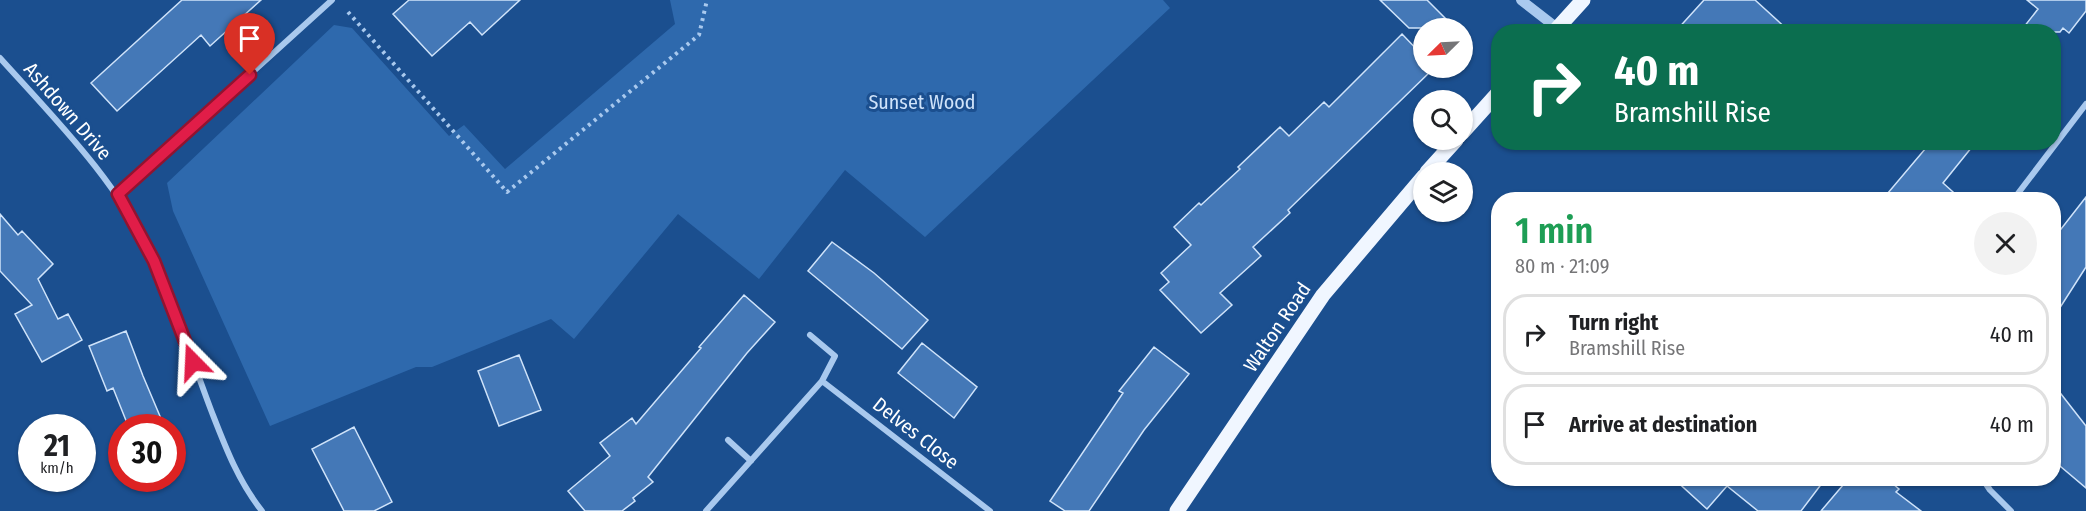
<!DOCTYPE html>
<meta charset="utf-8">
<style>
body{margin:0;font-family:"Fira Sans Condensed",sans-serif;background:#f2f2f2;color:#202124;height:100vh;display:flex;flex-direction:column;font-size:22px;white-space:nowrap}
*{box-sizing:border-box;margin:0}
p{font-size:20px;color:#757577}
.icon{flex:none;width:33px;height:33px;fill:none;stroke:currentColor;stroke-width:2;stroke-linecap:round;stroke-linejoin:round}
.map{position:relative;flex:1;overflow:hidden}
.details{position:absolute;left:1491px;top:192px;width:570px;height:294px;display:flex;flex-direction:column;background:#fff;border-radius:24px;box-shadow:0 2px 4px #0004}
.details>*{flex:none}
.banner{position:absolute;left:1491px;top:24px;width:570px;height:126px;border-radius:24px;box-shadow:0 2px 4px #0004;background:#0b6e4f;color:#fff;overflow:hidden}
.needle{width:39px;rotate:246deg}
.buttons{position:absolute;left:1413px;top:18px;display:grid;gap:12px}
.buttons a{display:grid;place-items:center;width:60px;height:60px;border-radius:50%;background:#fff;box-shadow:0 2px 4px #0004;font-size:30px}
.speed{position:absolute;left:18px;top:414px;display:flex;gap:12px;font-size:30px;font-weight:700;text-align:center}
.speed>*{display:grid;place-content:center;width:78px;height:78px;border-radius:50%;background:#fff;box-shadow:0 2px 4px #0004;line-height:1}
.speed small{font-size:15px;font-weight:400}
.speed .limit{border:9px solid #d22;background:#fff;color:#111}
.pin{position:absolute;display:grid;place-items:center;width:51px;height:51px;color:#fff;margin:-62px -26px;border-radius:50% 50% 50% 0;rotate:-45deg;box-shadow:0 0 6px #0007}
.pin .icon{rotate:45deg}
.me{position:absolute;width:66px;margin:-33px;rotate:339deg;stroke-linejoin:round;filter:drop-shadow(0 0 4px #0008)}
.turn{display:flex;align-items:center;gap:21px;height:126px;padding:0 24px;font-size:27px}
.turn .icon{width:78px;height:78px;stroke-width:2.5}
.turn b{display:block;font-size:42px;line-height:51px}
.round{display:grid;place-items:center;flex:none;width:63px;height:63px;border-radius:32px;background:#f2f2f2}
.overview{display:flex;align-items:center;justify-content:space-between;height:102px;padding:0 24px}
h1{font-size:36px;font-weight:600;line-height:45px;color:#1e9e55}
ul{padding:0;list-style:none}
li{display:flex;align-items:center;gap:18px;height:81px;margin:0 12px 9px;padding:0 12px;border:3px solid #e0e0e0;border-radius:24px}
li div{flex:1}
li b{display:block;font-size:22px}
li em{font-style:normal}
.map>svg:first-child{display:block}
</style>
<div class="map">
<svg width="2086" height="511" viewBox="0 0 2086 511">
<rect width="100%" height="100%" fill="#1b4f8f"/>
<path fill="#2e69ad" d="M670 0H1163L1170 8 925 237 845 170 759 279 678 214 574 339 551 319 432 367H416L270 426 173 211 167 183 334 25 352 28 449 136 464 125 505 169 675 24Z"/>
<path fill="#4478b7" stroke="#cfe3fa" stroke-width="1.5" d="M182 0H261L210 46 201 35 117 111 91 83Z
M409 0H520L482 35 470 22 432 56 393 14Z
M1380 0H1427L1455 28H1409Z
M1704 0H1755L1790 32H1675Z
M2027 0H2086V11L2069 33 2063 28 2060 32H2020L2038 9Z
M1402 34 1424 57V68H1434L1288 210 1290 213 1253 247 1261 256 1220 293 1232 305 1201 333 1160 290 1169 282 1161 273 1191 245 1174 227 1199 203 1201 205 1240 169 1238 167 1280 127 1289 136 1324 102 1329 107Z
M1931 142H1976L1943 183 1962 200H1882Z
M2086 197V267L2054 317V238Z
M0 214 18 235 22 231 53 264 38 279 58 319 68 314 82 340 42 362 15 314 32 305 0 271Z
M832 242 874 273 928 320 902 349 808 271Z
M744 295 775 322 747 353 648 477 653 482 633 498 635 501 622 511H585L568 491 610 456 600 443 632 418 636 424 701 348 699 347Z
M126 331 143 376 165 428H129L113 388 107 391 89 346Z
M922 343 977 387 954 418 898 373Z
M1154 347 1189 374 1144 430 1089 511H1065L1050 501 1123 393 1119 391Z
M519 355 541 410 499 426 478 371Z
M2054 385 2086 426V488L2054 461Z
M354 427 392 502 374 511H344L312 449Z
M1673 478H1826L1801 511H1758L1727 486 1707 509Z
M1849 478H1886L1899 489 1896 492 1921 511H1821Z"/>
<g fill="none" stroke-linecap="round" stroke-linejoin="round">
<path stroke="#a9c9ee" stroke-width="4" stroke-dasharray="3 4.5" stroke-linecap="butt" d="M348 12 507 192 699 35 707 0"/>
<path stroke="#a9c9ee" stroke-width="6" d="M0 58C57 121 118 182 154 260 176 309 192 360 211 410 225 446 238 481 262 511
M118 194 332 0
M2013 200 2086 104
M822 381 990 511
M728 440 751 461
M1982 478 1990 490 2011 511
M706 511 822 381 835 356 810 335"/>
<path stroke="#a9c9ee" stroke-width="10" d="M1521 0 1557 28"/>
<path stroke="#f0f6ff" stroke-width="15" d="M1554 32 1583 0
M1462 133 1498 93
M1427 172 1456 140
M1177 511 1323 295 1424 176"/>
</g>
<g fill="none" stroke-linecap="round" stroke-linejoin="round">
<defs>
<path id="route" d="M193 362 154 261 118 194 250 75"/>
</defs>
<use href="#route" stroke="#92132f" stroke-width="15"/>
<use href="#route" stroke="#e11d48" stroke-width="10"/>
</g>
<g text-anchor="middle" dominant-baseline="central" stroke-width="6" stroke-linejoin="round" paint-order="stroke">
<g font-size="20" fill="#cfe3fa" stroke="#1b4f8f">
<text x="922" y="102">Sunset Wood</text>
</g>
<g font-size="20" fill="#fff" stroke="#1b4f8f">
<text transform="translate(68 111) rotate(49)">Ashdown Drive</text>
<text transform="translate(1277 327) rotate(-56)">Walton Road</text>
<text transform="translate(916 433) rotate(38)">Delves Close</text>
</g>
</g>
</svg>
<div class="buttons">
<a><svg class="needle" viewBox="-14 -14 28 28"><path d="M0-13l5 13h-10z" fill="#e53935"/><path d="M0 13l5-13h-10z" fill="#757577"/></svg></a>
<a><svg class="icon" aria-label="search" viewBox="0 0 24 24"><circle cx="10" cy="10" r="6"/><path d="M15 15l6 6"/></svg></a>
<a><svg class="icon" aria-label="layers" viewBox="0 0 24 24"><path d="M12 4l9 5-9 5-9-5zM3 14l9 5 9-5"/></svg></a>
</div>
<div class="speed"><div>21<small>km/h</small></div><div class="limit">30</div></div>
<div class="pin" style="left:250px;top:75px;background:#d93025"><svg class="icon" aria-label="arrive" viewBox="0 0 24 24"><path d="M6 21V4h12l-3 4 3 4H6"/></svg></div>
<svg class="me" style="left:193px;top:362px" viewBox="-20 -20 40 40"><path d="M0-17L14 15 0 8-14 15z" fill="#e11d48" stroke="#fff" stroke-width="4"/></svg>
<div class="banner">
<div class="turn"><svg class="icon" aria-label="right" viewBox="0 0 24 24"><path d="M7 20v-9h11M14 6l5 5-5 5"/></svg><div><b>40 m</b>Bramshill Rise</div></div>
</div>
<section class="details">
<div class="overview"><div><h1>1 min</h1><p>80 m · 21:09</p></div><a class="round"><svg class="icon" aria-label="close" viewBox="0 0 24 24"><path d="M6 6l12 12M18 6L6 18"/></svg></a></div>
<ul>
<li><svg class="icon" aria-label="right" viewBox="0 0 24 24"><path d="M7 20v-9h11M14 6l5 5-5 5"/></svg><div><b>Turn right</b><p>Bramshill Rise</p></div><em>40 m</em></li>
<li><svg class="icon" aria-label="arrive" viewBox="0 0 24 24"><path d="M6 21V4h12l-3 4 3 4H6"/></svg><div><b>Arrive at destination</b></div><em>40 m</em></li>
</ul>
</section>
</div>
